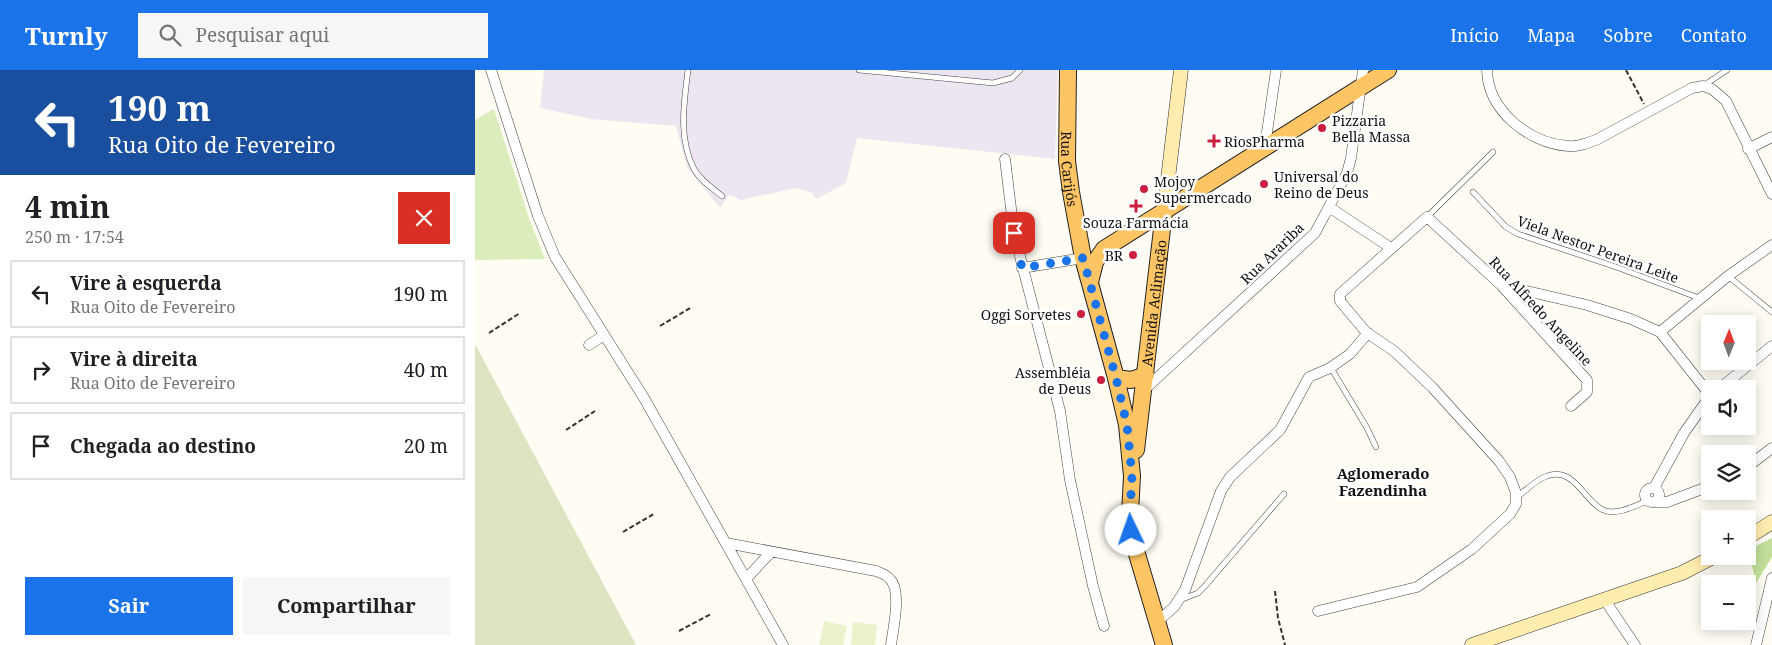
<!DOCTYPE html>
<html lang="pt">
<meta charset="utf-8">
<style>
body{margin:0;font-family:"Noto Serif",serif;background:#f6f6f6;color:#202124;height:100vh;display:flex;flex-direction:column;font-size:19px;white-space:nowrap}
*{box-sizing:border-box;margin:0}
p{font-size:16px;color:#757577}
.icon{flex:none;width:28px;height:28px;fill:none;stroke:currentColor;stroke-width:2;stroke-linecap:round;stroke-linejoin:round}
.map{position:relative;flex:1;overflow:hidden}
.panel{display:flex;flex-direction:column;background:#fff;width:475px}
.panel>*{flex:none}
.guide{background:#1a4fa0;color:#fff;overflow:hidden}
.needle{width:32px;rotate:1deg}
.tools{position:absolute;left:1226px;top:245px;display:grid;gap:10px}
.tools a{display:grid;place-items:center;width:55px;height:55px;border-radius:0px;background:#fff;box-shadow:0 2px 12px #0003;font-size:25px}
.pin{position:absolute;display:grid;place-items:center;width:42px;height:42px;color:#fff;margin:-21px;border-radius:10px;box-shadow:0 2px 8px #0006}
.me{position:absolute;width:55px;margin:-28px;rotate:357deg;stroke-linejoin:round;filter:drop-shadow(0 0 4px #0008)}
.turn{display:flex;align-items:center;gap:18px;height:105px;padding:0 25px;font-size:22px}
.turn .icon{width:65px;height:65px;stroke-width:2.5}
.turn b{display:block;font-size:35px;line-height:42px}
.round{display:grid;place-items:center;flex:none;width:52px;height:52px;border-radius:0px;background:#f6f6f6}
.head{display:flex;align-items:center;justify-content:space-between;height:85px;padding:0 25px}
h1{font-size:30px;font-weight:700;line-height:38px}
.button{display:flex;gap:10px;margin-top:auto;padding:10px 25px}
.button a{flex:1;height:58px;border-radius:0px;background:#1a73e8;color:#fff;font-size:20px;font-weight:700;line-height:58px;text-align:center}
.button a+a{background:#f6f6f6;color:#202124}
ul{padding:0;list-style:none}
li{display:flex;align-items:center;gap:15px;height:68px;margin:0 10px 8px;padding:0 15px;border:2px solid #e0e0e0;border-radius:0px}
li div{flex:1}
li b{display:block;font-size:19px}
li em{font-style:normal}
header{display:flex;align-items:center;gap:30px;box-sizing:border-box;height:70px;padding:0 25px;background:#1a73e8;color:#fff}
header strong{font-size:24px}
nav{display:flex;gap:28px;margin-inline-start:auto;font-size:18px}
.search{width:350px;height:45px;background:#f6f6f6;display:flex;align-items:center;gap:12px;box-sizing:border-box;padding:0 18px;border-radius:0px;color:#757577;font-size:19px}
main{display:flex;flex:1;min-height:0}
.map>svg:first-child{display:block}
</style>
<header>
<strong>Turnly</strong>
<div class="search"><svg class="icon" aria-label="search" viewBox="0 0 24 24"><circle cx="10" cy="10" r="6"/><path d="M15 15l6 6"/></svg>Pesquisar aqui</div>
<nav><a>Início</a><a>Mapa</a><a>Sobre</a><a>Contato</a></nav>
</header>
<main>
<section class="panel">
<div class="guide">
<div class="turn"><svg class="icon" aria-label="left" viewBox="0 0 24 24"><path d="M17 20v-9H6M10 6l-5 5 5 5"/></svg><div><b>190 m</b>Rua Oito de Fevereiro</div></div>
</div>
<div class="head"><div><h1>4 min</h1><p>250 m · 17:54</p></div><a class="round" style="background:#d93025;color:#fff"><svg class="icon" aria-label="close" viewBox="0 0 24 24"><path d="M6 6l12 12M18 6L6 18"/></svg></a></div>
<ul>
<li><svg class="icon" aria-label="left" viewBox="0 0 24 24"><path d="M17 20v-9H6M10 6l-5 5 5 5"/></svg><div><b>Vire à esquerda</b><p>Rua Oito de Fevereiro</p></div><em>190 m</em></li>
<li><svg class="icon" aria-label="right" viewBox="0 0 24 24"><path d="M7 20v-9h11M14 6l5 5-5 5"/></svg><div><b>Vire à direita</b><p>Rua Oito de Fevereiro</p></div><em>40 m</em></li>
<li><svg class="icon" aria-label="arrive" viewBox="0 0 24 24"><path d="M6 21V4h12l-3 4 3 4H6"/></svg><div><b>Chegada ao destino</b></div><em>20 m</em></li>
</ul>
<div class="button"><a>Sair</a><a>Compartilhar</a></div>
</section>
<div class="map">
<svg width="1297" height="575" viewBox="0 0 1297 575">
<rect width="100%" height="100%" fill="#fffcf4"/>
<path fill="#ede5ef" d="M69 0H583L580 89 382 68 371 113 364 117 341 129 337 123 321 118 266 130 254 125 245 138 212 97 201 56 116 49 65 38Z"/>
<path fill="#dbedbb" d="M19 39 54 148 70 189 0 190V50Z"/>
<path fill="#c2df99" d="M1297 468V487L1281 513 1273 480Z"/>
<path fill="#dee4c2" d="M0 274 161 575H0Z"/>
<path fill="#ebf3cd" d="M349 551 372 556 368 575H344Z
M378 552 402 555 400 575H376Z"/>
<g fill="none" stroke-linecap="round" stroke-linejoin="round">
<defs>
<path id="lane" d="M213 0C209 33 203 68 219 99 225 110 237 118 247 126
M384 0 518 13 537 8 545 0
M1228 16 1252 0
M998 122 1031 157 1043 164 1144 198 1224 228
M952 147 1018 82
M1253 206 1297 242
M856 298 892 358 901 377
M1041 428C1050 421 1062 409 1072 406 1099 396 1109 431 1128 440 1141 446 1160 436 1172 431
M705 530 723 523 729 517 809 424"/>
<path id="street" d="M16 0 63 146 80 187 169 328 308 575
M1012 0C1013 41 1054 73 1093 76 1103 77 1113 73 1123 69L1217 18 1228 16 1237 19 1251 31 1297 124
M790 76 801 0
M1273 79 1297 67
M530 89 539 163 585 341 595 410 618 516 629 556
M854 137 916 178
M547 198 608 188
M1026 215 1112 235 1156 249 1185 262 1235 325
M1185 262 1253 206 1297 175
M114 275 129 265
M670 319 840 163 872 103 876 88 888 0
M1244 319 1297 276
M1272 397 1297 378
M1170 425a7 7 0 1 1 14 0a7 7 0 1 1-14 0Z
M1179 418 1209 363 1235 326
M1181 432H1192L1235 416
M251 473 401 501C406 503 412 505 415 509 427 521 418 559 416 575
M271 509 296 482
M1129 529 1160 575
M843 541 942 517 997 479 1035 444 1041 434V423L1035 407 1024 391 957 317 919 281 891 262 865 231V224L952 147 1026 215 1112 310V322L1096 336
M681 553 699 537 710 520 746 421 755 407 805 360 834 307 855 298 875 284 893 263
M1281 575 1297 508"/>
<path id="secondary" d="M689 142 706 0
M1272 468 1297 452
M997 575 1207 503 1240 486"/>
<g id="primary">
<path id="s1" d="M593 0 592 91 596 122 608 188 641 308 652 355 657 406 655 443 659 474 689 575"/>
<path d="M615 212 620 192 629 179 913 0"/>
<path d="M641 308 656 310 671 305"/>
<path id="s2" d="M661 380 689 142"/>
</g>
</defs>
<use href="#lane" stroke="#444" stroke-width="6"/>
<use href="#street" stroke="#444" stroke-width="11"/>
<use href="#secondary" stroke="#333" stroke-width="15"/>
<use href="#primary" stroke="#222" stroke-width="18"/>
<path stroke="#333" stroke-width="2" stroke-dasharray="5 2.5" stroke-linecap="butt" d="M1151 0 1169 34
M185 256 217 237
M14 263 45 243
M91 360 120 341
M148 462 179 444
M800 521 803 548 810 575
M204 561 236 544"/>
<use href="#lane" stroke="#fff" stroke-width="5"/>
<use href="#street" stroke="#fff" stroke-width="10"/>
<use href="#secondary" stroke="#ffecaf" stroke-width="14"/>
<use href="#primary" stroke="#ffc564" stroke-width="16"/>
</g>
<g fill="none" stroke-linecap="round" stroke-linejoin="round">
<path stroke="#1a73e8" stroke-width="9" stroke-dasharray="0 16.2" d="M539 163 547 198 608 188 641 308 652 355 657 406 655 443 656 460"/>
</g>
<g fill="#ca1f3e" stroke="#fff" stroke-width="2">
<circle cx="847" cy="58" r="5"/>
<path d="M736.5 63.5h5v5h5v5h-5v5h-5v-5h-5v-5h5z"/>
<circle cx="789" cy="114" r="5"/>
<circle cx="669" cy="119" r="5"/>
<path d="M658.5 128.5h5v5h5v5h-5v5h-5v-5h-5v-5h5z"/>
<circle cx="658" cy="185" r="5"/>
<circle cx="606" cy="244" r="5"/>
<circle cx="626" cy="310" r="5"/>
</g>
<g text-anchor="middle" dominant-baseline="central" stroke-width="5" stroke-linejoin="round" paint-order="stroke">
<g font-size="14" fill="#111" stroke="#fff" text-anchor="start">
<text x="857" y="50">Pizzaria<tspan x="857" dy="16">Bella Massa</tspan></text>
<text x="749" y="71">RiosPharma</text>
<text x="799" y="106">Universal do<tspan x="799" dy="16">Reino de Deus</tspan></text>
<text x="679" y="111">Mojoy<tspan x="679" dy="16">Supermercado</tspan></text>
<text x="661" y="152" text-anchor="middle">Souza Farmácia</text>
<text x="648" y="185" text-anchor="end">BR</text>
<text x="596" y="244" text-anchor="end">Oggi Sorvetes</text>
<text x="616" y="302" text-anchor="end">Assembléia<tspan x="616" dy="16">de Deus</tspan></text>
</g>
<g font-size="14" fill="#111" stroke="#fff">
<text stroke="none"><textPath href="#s1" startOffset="99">Rua Carijós</textPath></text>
<text transform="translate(1123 179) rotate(20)">Viela Nestor Pereira Leite</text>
<text transform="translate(797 183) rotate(-44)">Rua Arariba</text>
<text stroke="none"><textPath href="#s2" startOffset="148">Avenida Aclimação</textPath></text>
<text transform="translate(1066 241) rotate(47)">Rua Alfredo Angeline</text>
</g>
<g font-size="15" font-weight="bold" fill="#111" stroke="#fff">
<text x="908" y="403">Aglomerado<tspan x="908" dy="17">Fazendinha</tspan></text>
</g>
</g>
</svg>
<div class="tools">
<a><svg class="needle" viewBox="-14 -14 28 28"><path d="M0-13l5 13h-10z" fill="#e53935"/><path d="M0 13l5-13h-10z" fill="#757577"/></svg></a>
<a><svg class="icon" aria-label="sound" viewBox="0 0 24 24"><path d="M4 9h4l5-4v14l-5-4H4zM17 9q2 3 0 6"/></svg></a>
<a><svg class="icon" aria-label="layers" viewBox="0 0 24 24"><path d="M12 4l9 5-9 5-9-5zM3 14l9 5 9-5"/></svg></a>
<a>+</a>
<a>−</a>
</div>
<div class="pin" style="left:539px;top:163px;background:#d93025"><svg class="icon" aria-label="arrive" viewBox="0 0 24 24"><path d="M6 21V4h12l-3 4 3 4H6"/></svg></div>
<svg class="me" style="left:656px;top:460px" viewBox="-20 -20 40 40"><circle r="19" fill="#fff"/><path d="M0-13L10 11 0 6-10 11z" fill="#1a73e8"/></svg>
</div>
</main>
